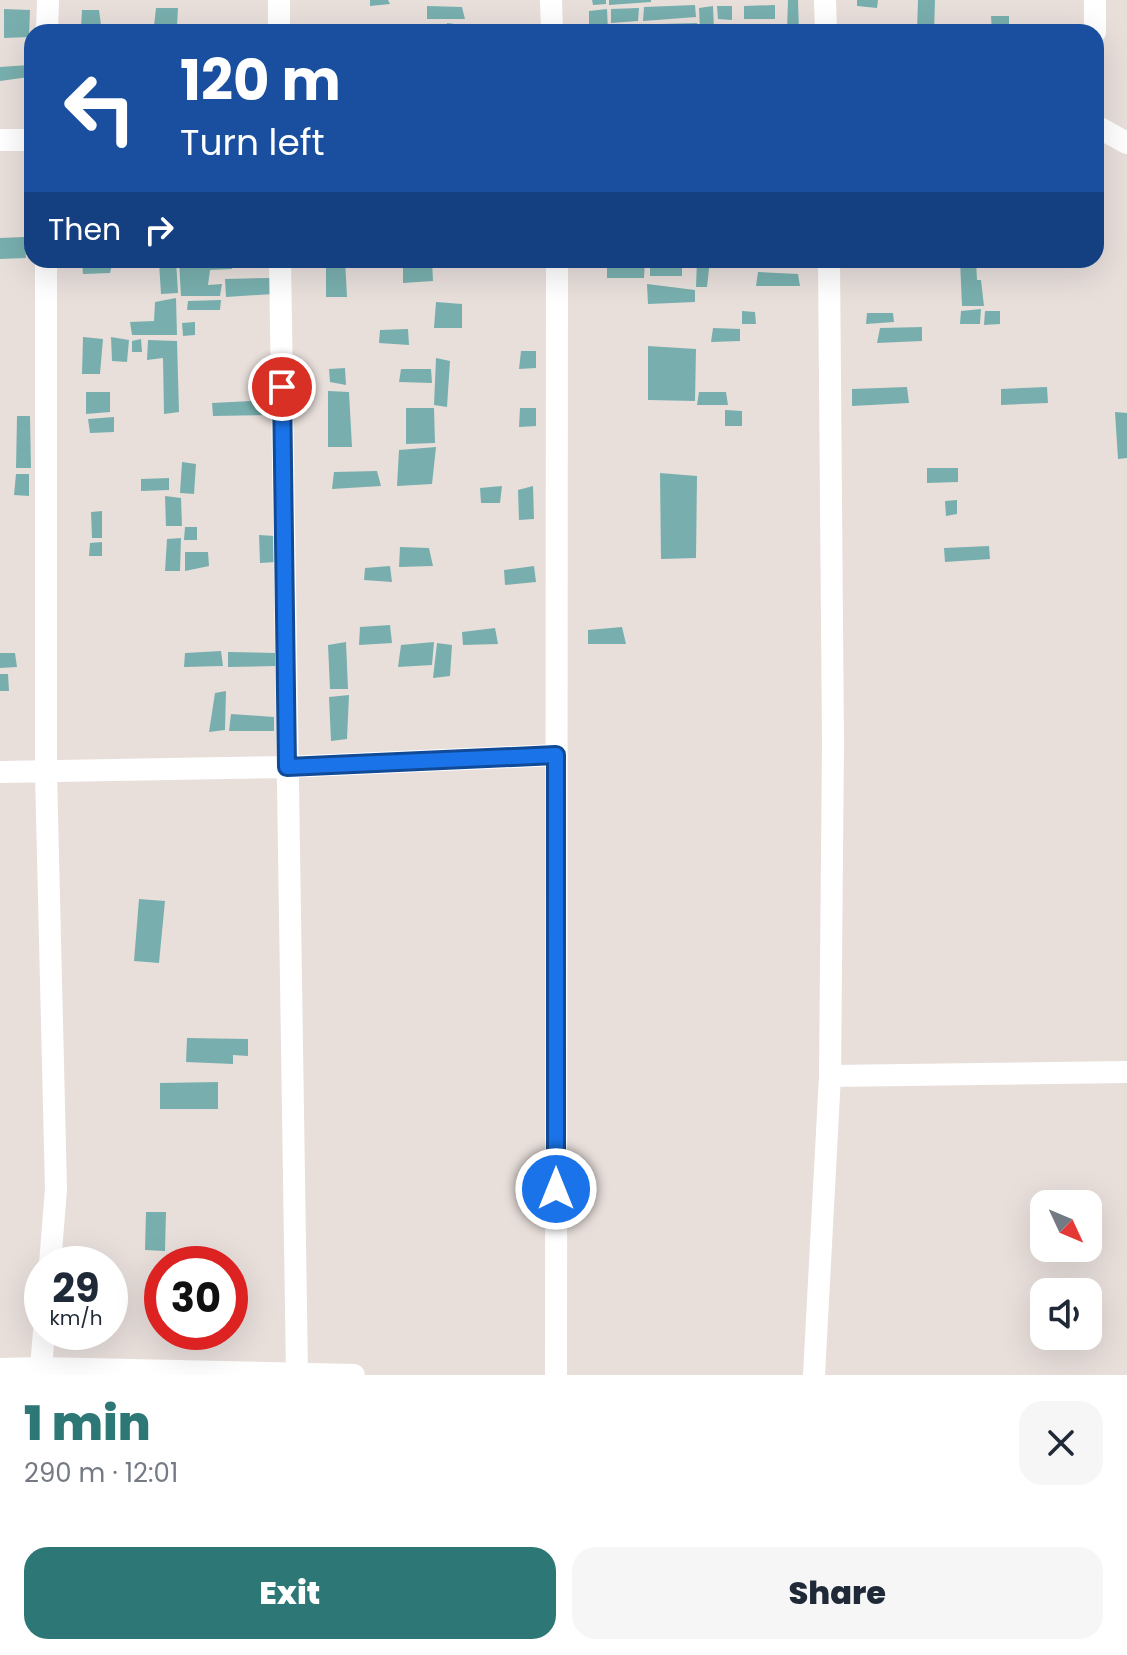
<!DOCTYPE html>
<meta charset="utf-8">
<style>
body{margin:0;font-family:Poppins,sans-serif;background:#f6f6f7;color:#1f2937;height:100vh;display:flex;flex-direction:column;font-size:30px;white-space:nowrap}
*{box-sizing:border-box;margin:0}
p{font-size:26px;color:#747a83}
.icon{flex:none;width:44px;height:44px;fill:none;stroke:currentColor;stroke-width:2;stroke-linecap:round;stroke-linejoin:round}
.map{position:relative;height:1375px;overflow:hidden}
.panel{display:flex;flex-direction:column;background:#fff;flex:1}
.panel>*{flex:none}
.banner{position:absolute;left:24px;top:24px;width:1080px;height:244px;border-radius:24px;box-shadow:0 8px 32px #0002;background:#1a4fa0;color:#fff;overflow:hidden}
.needle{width:52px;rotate:134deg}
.controls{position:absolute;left:1030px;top:1190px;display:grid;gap:16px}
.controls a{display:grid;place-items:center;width:72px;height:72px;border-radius:16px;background:#fff;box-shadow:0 8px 32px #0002;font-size:40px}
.speed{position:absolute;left:24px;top:1246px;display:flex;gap:16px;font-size:40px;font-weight:700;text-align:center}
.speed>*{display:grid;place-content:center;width:104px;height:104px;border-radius:50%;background:#fff;box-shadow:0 8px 32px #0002;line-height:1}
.speed small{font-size:20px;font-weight:400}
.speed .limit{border:12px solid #d22;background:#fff;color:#111}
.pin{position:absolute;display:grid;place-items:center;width:68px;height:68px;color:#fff;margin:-34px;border:4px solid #fff;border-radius:50%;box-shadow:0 2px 8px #0007}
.me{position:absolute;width:88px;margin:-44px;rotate:0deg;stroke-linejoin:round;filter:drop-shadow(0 0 6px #0008)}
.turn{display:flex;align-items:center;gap:28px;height:168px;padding:0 24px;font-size:36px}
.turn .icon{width:104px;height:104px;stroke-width:2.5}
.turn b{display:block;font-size:56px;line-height:68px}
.then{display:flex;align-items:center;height:76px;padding:0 24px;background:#0003;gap:16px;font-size:30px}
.round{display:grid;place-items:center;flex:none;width:84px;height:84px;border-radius:24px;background:#f6f6f7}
.summary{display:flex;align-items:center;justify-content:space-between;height:136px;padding:0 24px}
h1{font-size:48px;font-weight:800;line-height:60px;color:#2d7777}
.primary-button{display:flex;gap:16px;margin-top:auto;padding:16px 24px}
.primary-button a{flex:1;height:92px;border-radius:24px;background:#2d7777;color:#fff;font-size:32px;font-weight:800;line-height:92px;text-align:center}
.primary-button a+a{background:#f6f6f7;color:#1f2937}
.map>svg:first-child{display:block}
</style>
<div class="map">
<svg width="1127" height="1375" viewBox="0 0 1127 1375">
<rect width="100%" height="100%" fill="#e8dfdb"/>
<path fill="#78afae" d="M370 0H388L390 4 370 6Z
M592 0H606V4L593 5Z
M609 0H651V2L609 5Z
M788 0H798L799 32H787Z
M857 0H878L877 8 857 6Z
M918 0H935L934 32H917Z
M695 5 696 17 643 21 644 7Z
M775 5V19H744V6Z
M427 6 462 7 465 19H427Z
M713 6 714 29 700 30 699 8Z
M717 6H732V20L718 19Z
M156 8H178L177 26H154Z
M639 8 638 21 611 23V9Z
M4 9 30 10 29 37 4 38Z
M607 9 608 32H589V11Z
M82 10H99L101 25 81 28Z
M991 16H1009V32H992Z
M447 23 462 25V32H447Z
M697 23 698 31 661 32V24Z
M862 26H875V32H862Z
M29 65V77L0 81V67Z
M24 237 26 258 0 259V238Z
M234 260 232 269 210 270 208 285 222 284 220 296H181L179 261Z
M326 260H345L347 297H326Z
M403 260H432L433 281 403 283Z
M607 260H645L644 278H607Z
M650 260H682V276H650Z
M697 260H710L707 287H696Z
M960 260H976L977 280H981L984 306H962Z
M82 261H113L110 273 83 274Z
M176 261 178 293 161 294 159 262Z
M758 272 798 274 800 286H756Z
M271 278 273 294 226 297 225 279Z
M647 284 695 290V302L648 304Z
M176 298 177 335H132L130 322 154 321 155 302Z
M221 300 220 310H187L188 301Z
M436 302 462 304V328H434Z
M981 309 980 324H960L961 311Z
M742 311 755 312 756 324H742Z
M985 311H1000V324L984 325Z
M867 313H893L894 322 866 324Z
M195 322V335L183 336 182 323Z
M922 327V341L877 343 880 328Z
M713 328 740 329V341L711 342Z
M408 329 409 345 379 343 380 330Z
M83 337 103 339 100 374H82Z
M111 337 129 340 127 362 112 361Z
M141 339 142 352H132V341Z
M148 340 177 341 179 412 164 414 163 358 147 360Z
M648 346 696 349 695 401 648 400Z
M521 351H536V368L519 369Z
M436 358 450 361 447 407 434 405Z
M345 368 346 385 330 382 329 369Z
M401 369H431L432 383 399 382Z
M907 387 909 403 852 406V389Z
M1047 387 1048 403 1001 405V389Z
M328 391 349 392 352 447H328Z
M86 392H110V412L86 414Z
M699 392H726L728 405H697Z
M272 400 274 415 213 416 212 403Z
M406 408H434L435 443 406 444Z
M520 408H536V426L519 427Z
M725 410 742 411V426H725Z
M1115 412 1127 413V458L1118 459Z
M17 416H30L31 468H16Z
M114 417V432L90 433 88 419Z
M436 447 432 484 397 486 399 450Z
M182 462 196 464 194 494 180 493Z
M927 468H958V482L927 483Z
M377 471 381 486 332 489 334 472Z
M660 473 697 476 696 558 661 559Z
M16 474H29V496L14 495Z
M169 478V490L141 491V479Z
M502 486 500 503H481L480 488Z
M533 486 534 519 519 520 518 490Z
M165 496 181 498 182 526H166Z
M957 500V514L946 516 945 501Z
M102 511V538H92L91 512Z
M185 527H197V540H184Z
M259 535 275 536 276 562 260 563Z
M181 538 180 571H165L167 539Z
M102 542V556H89L90 543Z
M989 546 990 559 945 562 944 548Z
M400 547 429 548 433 566 399 567Z
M185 552H208L209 566 185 571Z
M390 566 392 582 364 580 365 568Z
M534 566 536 582 505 585 504 570Z
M390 625 392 643 359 645 360 627Z
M622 627 626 644H588V630Z
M495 628 498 644 463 645 462 632Z
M346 642 348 689H330L328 645Z
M434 642 432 665 398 667 401 645Z
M437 643 452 645 450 676 433 678Z
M221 651 223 666 184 667 185 653Z
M228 652 275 653 277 666 228 667Z
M0 653H15L17 667 0 668Z
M0 674H8L9 691H0Z
M226 691 225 730 209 732 215 693Z
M349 695 347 739 331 741 329 697Z
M231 714 274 717V731H229Z
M139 899 165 901 159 963 134 961Z
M187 1038 248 1039V1056L233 1055V1064L186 1062Z
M218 1082V1109H160V1083Z
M146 1212H166L165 1251 145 1250Z"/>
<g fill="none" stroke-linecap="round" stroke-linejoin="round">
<path stroke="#fff" stroke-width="22" d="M551 0 552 32
M825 0 826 32
M47 32 48 0
M279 32V0
M1095 32V0
M1096 126 1127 143
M0 140H32
M46 260V773L56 1189 50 1264
M280 260 297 1374
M0 772 287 767 556 755
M830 1076 1127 1072
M41 1368 44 1332
M0 1369 41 1368 354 1375
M556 1375 557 260
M814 1375 830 1076 833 743 829 260"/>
</g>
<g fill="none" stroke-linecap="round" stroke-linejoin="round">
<defs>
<path id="route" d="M282 387 287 767 556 755V1189"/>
</defs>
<use href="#route" stroke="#114b97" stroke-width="20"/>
<use href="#route" stroke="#1a73e8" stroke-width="14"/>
</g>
</svg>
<div class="controls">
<a><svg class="needle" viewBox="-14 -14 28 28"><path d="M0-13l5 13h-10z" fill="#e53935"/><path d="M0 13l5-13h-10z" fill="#747a83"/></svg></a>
<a><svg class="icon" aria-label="sound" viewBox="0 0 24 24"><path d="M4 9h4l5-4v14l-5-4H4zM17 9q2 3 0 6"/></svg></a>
</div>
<div class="speed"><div>29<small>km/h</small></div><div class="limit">30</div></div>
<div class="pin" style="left:282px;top:387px;background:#d93025"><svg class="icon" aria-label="arrive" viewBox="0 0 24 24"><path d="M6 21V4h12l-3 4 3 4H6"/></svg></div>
<svg class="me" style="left:556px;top:1189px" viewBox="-20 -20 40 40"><circle r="17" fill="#1a73e8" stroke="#fff" stroke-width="3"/><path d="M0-11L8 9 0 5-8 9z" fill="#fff"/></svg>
<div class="banner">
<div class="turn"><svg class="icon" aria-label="left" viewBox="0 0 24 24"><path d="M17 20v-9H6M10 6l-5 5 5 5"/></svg><div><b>120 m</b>Turn left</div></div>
<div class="then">Then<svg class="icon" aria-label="right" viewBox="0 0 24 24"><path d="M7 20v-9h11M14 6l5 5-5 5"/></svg></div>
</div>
</div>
<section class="panel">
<div class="summary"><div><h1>1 min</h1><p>290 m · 12:01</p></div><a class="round"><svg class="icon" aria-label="close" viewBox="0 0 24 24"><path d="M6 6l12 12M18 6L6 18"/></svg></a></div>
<div class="primary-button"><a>Exit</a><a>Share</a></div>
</section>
